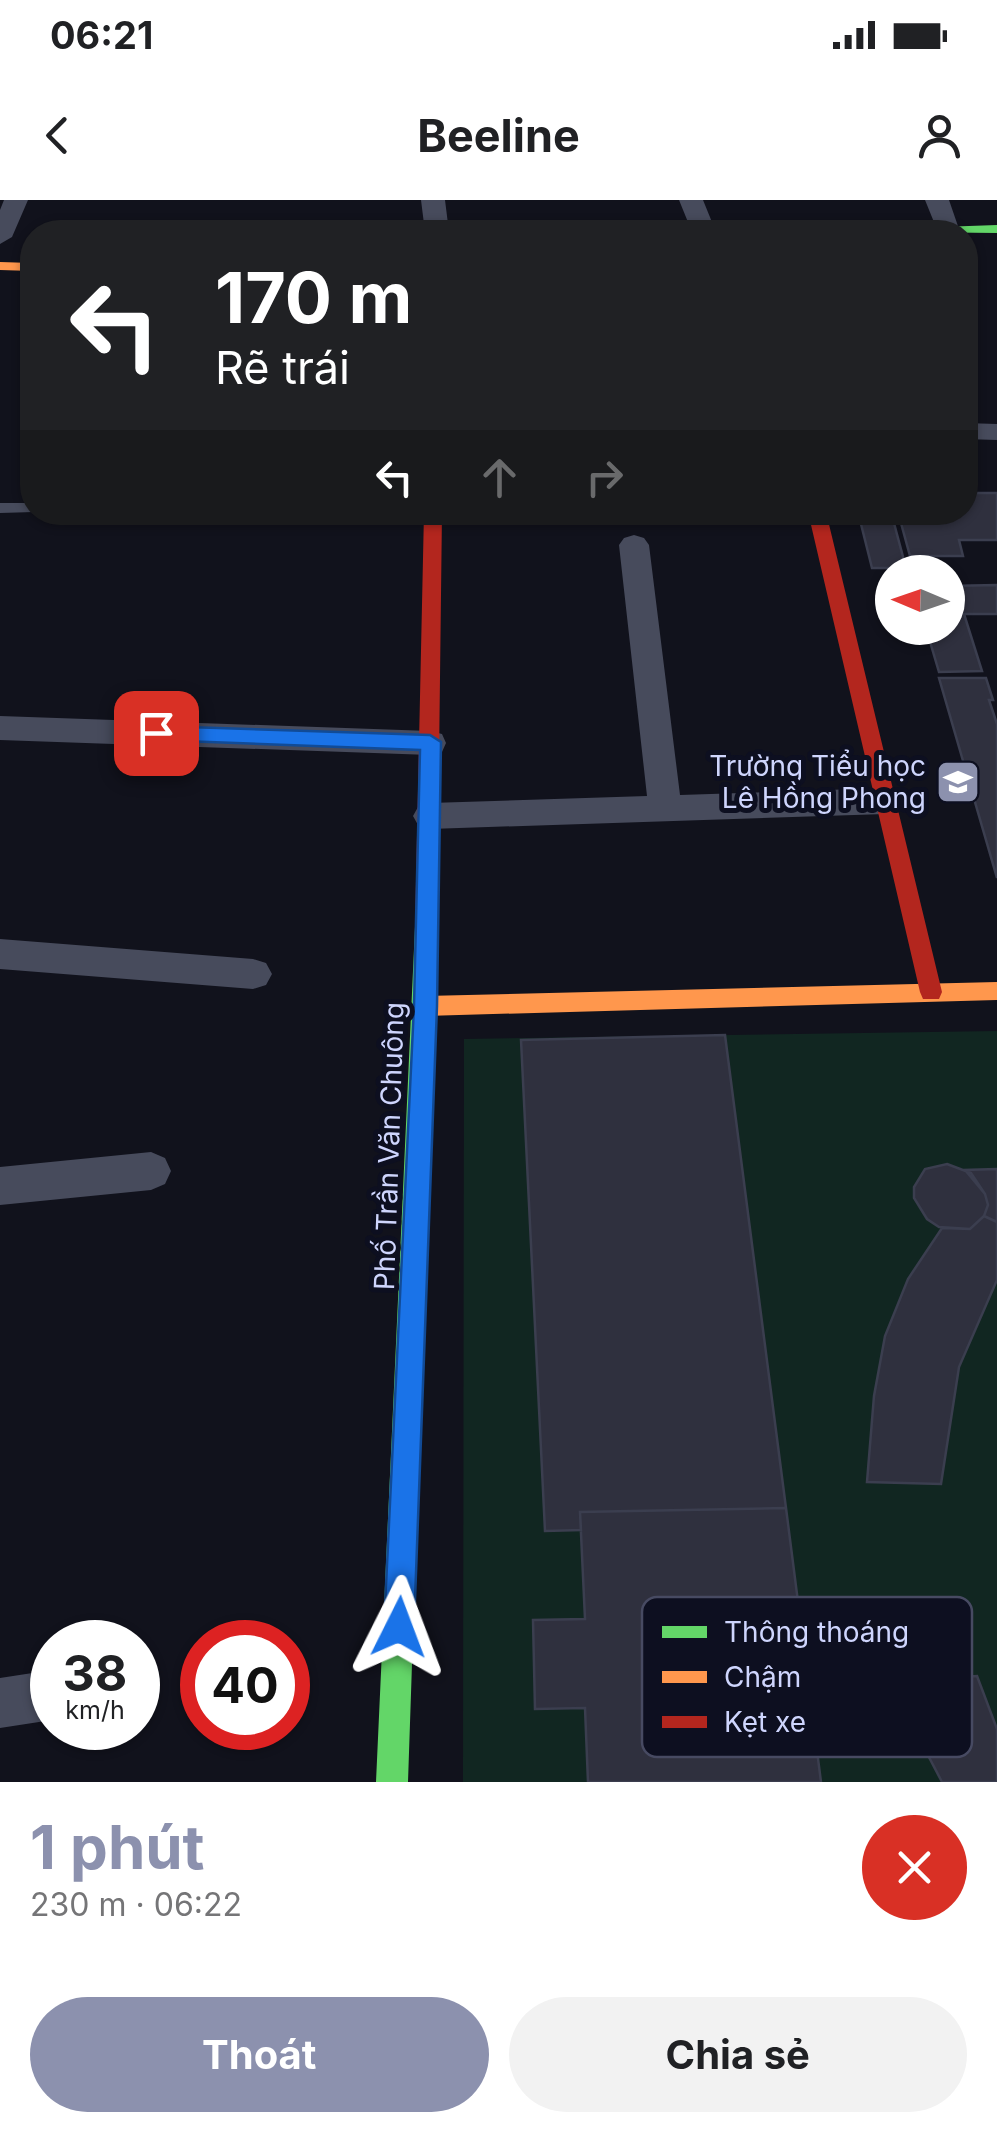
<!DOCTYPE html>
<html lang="vi">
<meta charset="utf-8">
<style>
body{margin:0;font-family:Inter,sans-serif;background:#f2f2f2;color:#202124;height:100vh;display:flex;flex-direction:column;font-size:38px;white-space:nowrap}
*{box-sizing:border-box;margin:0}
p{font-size:32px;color:#757577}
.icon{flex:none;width:55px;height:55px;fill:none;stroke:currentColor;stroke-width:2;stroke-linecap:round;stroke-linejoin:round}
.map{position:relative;height:1582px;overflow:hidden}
.sheet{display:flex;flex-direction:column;background:#fff;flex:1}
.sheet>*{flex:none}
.hud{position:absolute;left:20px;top:20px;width:958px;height:305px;border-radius:40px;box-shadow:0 2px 8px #0004;background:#202124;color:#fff;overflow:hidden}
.needle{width:65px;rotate:272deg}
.controls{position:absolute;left:875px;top:355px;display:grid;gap:20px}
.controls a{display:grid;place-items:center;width:90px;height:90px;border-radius:50%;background:#fff;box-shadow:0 2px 8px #0004;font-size:50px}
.speed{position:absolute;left:30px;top:1420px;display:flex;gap:20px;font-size:50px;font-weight:700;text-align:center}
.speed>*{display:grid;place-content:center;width:130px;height:130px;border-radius:50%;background:#fff;box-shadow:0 2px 8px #0004;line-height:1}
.speed small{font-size:25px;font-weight:400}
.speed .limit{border:15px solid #d22;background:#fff;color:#111}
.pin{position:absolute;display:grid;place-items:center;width:85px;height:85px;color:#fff;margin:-42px;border-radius:20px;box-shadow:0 5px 15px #0006}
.me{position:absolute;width:110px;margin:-55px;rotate:3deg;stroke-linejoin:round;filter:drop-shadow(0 0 8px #0008)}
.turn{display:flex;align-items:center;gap:35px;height:210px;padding:0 30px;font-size:45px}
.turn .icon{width:130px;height:130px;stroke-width:2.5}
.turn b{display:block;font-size:70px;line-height:85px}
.lanes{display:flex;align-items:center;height:95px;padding:0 30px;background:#0003;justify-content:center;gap:50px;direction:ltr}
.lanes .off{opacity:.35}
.round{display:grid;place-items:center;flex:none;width:105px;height:105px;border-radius:52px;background:#f2f2f2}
.overview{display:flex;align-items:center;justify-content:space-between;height:170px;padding:0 30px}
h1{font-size:60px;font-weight:700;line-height:75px;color:#8c91ae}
.primary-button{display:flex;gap:20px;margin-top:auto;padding:20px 30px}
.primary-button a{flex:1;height:115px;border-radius:60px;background:#8c91ae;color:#fff;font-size:40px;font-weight:700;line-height:115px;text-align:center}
.primary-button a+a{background:#f2f2f2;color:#202124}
.status{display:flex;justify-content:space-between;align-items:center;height:70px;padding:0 50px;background:#fff;direction:ltr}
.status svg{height:28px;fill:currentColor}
header{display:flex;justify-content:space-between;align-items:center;height:130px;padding:0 30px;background:#fff;font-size:45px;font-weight:700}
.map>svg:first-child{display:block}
</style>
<div class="status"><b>06:21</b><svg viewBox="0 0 49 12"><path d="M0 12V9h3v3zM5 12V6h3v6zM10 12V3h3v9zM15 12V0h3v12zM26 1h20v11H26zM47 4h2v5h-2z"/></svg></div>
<header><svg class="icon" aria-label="back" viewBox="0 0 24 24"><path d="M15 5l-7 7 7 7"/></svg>Beeline<svg class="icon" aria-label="person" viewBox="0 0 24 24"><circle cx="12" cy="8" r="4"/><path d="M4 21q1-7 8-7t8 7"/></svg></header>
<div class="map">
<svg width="997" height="1582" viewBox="0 0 997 1582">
<rect width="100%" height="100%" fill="#11121c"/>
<path fill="#112621" d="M997 831V1582H463L464 839Z"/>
<path fill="#2f303e" stroke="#3b3e4f" stroke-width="2.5" d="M965 293H997V340H959L963 356H910L898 312H965Z
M858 312H891L906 368H872Z
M997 385V414H964L982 471 939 472 926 428H948V386Z
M939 478H986L993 500H989L997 524V678Z
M725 835 786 1308 580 1312 581 1330 545 1331 521 840Z
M947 964 971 973 985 994 988 1005 984 1016 970 1029 939 1027 927 1019 914 998V987L925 969Z
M997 969V1022L984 1016 988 1005 985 994 965 970Z
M984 1016 997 1022V1080L959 1167 941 1284 867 1282 874 1196 885 1136 908 1079 942 1028 970 1029Z
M786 1308 821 1582H588L585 1508 535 1509 533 1420 585 1419 580 1312Z
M977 1476 997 1529V1582H942L920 1540 901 1481Z"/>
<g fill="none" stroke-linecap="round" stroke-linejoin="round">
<path fill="#474b5c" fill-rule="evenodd" d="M0 303H32L34 312 0 313Z"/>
<path fill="#474b5c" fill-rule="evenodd" d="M4 0H28L12 37 0 44V10Z
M421 0H445L449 32H425Z
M679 0H703L716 32H692Z
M925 0H949L960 32H938Z
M965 223 997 224V240L965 239Z
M634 335 644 338 649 345 680 595 885 588 897 592 902 601 897 610 885 614 430 629 418 625 413 616 418 607 430 603 647 596 619 345 624 338Z
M0 516 430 531 442 534 446 543 442 552 430 555 0 540Z
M0 739 253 759 266 763 272 774 266 785 253 789 0 769Z
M151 952 165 958 171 971 165 984 151 990 0 1005V967Z
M52 1470V1520L0 1528V1478Z"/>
<path fill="#63d668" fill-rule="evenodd" d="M997 25V33L905 32 912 28Z
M426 718 434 721 437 727 408 1582H376L415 727 418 721Z"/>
<path fill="#ff974d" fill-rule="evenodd" d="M0 62 32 63V71L0 70Z
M997 782V800L425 816 417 813 414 806 417 799 425 796Z"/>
<path fill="#b3261e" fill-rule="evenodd" d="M424 312H442L437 727 434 733H418L415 727Z
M808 312H826L942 792 939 799H923L920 792Z"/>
</g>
<path fill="#1a73e8" stroke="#114b97" stroke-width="2.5" d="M156 526 430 535 441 542 437 806 414 1427 410 1437 399 1442 388 1437 384 1427 414 806 420 550 156 540 147 533Z"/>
<defs>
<symbol id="school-square" viewBox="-11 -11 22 22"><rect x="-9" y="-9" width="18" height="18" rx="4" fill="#8c91ae" stroke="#0d0f20"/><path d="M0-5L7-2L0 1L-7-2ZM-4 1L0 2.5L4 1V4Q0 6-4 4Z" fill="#fff"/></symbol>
</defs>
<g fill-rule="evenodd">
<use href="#school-square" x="933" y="557" width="50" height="50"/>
</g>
<g text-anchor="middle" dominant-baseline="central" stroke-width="10" stroke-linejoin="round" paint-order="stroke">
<g font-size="28" fill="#ced5fd" stroke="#0d0f20" text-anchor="end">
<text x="926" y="566">Trường Tiểu học<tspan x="926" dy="32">Lê Hồng Phong</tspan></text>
</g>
<g font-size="28" fill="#ced5fd" stroke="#0d0f20">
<text transform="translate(389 946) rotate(-88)">Phố Trần Văn Chuông</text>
</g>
</g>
<rect x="642" y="1397" width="330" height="160" rx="15" fill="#0d0f20" stroke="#474a62" stroke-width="2.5"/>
<rect x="662" y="1426" width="45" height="12" fill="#63d668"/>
<rect x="662" y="1471" width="45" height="12" fill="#ff974d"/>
<rect x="662" y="1516" width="45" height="12" fill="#b3261e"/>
<g font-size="28" fill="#ced5fd">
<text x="724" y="1442">Thông thoáng</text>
<text x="724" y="1487">Chậm</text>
<text x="724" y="1532">Kẹt xe</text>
</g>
</svg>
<div class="controls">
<a><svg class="needle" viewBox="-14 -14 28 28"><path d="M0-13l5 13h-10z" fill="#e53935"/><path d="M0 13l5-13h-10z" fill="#757577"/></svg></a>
</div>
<div class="speed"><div>38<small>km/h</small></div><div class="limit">40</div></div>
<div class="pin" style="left:156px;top:533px;background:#d93025"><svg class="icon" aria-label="arrive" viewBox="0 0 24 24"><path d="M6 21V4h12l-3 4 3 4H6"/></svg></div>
<svg class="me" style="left:399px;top:1427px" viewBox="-20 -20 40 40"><path d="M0-17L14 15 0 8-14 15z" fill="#1a73e8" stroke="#fff" stroke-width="4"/></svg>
<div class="hud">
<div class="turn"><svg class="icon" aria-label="left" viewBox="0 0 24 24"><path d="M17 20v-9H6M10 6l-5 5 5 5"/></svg><div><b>170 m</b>Rẽ trái</div></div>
<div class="lanes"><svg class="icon" aria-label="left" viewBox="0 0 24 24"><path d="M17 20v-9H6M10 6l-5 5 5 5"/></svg><svg class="icon off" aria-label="ahead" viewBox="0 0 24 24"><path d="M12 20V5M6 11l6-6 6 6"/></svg><svg class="icon off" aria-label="right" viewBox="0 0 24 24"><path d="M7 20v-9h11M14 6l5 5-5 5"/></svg></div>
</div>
</div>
<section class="sheet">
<div class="overview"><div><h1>1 phút</h1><p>230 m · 06:22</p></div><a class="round" style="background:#d93025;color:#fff"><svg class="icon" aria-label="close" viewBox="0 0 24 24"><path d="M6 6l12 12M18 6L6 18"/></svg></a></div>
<div class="primary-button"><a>Thoát</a><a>Chia sẻ</a></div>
</section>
